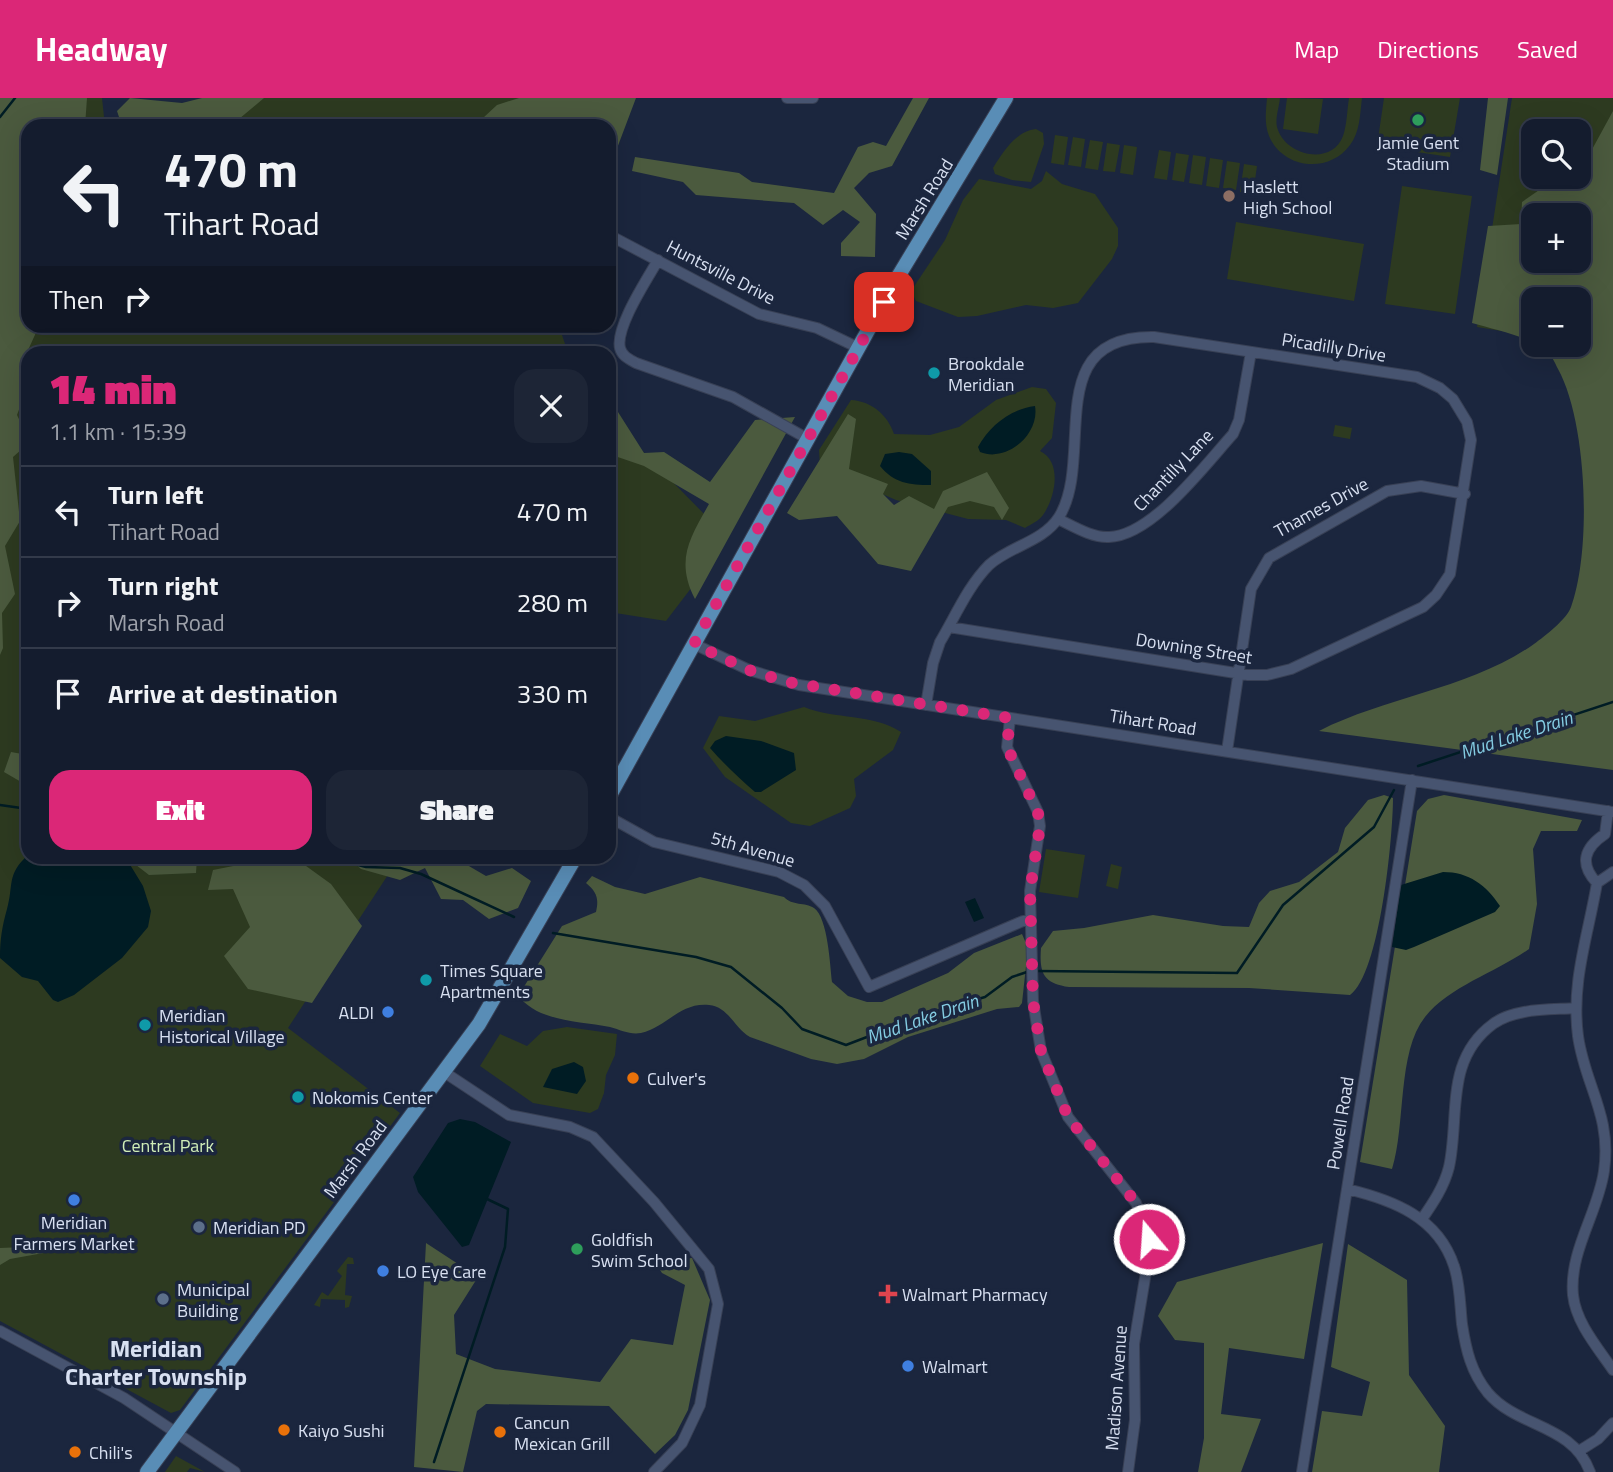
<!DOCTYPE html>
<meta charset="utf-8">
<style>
body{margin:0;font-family:"Titillium Web",sans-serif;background:#1d2536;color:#f1f3f6;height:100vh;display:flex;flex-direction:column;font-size:26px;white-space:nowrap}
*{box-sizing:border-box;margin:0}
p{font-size:23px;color:#9da1aa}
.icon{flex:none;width:38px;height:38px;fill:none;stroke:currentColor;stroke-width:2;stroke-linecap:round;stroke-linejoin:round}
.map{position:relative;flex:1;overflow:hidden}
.sheet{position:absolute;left:21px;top:248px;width:595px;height:518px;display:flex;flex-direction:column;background:#141c2e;border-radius:21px;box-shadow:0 7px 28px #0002,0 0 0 2px #333a4a}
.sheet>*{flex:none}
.hud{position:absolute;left:21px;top:21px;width:595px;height:214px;border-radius:21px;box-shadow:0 7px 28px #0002,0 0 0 2px #333a4a;background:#141c2e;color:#f1f3f6;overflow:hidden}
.tools{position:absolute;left:1521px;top:21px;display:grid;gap:14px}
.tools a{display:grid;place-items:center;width:70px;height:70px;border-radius:14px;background:#141c2e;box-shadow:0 7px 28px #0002,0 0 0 2px #333a4a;font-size:35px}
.pin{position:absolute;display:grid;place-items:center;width:60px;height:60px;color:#fff;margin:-30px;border-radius:14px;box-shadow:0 4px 10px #0006}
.me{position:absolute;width:77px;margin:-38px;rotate:342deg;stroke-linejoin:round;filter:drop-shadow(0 0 5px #0008)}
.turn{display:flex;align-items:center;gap:24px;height:147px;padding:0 28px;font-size:32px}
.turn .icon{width:91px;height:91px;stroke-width:2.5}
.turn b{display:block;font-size:49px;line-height:60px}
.then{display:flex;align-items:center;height:66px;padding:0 28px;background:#0003;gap:14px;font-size:26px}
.round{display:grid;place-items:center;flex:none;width:74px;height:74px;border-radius:21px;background:#1d2536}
.summary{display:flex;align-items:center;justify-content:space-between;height:119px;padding:0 28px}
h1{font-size:42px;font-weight:800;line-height:52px;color:#db2777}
.button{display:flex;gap:14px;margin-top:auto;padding:14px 28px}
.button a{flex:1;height:80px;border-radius:21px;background:#db2777;color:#fff;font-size:28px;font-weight:800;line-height:80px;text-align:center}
.button a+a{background:#1d2536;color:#f1f3f6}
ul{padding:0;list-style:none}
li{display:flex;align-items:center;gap:21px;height:91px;padding:0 28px;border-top:2px solid #333a4a}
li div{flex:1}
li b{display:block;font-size:26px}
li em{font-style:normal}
header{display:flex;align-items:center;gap:42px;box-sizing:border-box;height:98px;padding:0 35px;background:#db2777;color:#fff}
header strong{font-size:33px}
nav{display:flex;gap:38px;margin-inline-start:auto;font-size:24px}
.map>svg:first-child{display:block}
</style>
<header>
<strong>Headway</strong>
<nav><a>Map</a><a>Directions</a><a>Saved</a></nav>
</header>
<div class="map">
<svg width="1613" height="1374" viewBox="0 0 1613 1374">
<rect width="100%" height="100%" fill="#1b263e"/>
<path fill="#2d3a20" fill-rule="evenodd" d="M0 0H102L105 28H28V228H559L568 255 28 256V760H399L288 930 400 1015 180 1312 171 1315 0 1223Z
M248 0H627L614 61 609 60V28H153Z
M1267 0H1280C1279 10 1274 23 1278 32 1287 58 1332 68 1343 38 1347 27 1347 12 1349 0H1362C1360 16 1360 34 1350 47 1329 76 1283 71 1269 38 1264 25 1266 13 1267 0Z
M1287 0 1323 1 1318 36 1283 31Z
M1384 0H1460L1450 59 1377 48Z
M1512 0H1613V251L1578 201H1533V238L1477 229ZM1533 33H1578V79H1533ZM1533 117H1578V163H1533Z
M1036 31 1043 35 1044 46 1031 84 1012 82 995 76 993 70C1003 54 1016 33 1036 31Z
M1055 37 1068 39 1064 67 1051 65Z
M1073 39 1085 41 1081 69 1068 67Z
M1090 42 1103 44 1098 72 1085 70Z
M1107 45 1120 47 1115 74 1103 73Z
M1124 47 1137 49 1133 77 1120 75Z
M1159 52 1171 54 1167 82 1154 80Z
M1176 55 1189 57 1184 84 1172 82Z
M1193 57 1206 59 1202 87 1189 85Z
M1210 60 1223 62 1219 90 1206 88Z
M1227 63 1240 65 1236 92 1223 90Z
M1244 66 1257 68 1253 96 1240 94Z
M1046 73 1062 86 1095 96 1118 130V148L1112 161 1078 205 1053 210 1026 207 977 218 958 219 916 203 911 193 945 142 963 102 979 81 1031 91 1042 83Z
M1402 88 1472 98 1455 216 1385 206Z
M1236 124 1364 146 1354 203 1227 181Z
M1032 289 1046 291 1056 305 1052 340 1040 353C1063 364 1055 400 1043 417 1039 423 1031 426 1025 430L1006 422 968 421 896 402 820 369 819 352 851 302C871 303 888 317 894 336L930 337 959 329 996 302Z
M609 319 709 421 705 472 666 523 609 514Z
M1335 327 1352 330 1350 341 1333 338Z
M804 609C836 622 872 615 901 634L893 652 854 681 856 698 850 710 810 728 791 725 725 679 703 650 719 618 755 623Z
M1046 751 1085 757 1078 800 1039 794Z
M1111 766 1122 769 1118 791 1106 788Z
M567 929 617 936 615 957 606 977 604 995 598 1011 590 1015 533 1005 480 968 500 936 527 948 543 933Z
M348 1159 353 1160 354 1166H347L345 1197 352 1198 349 1209 345 1210V1202L321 1201 320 1209 314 1207 322 1194 328 1198 342 1178 337 1173Z
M176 1358 205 1374 190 1370 187 1374H165Z"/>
<path fill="#4b5a3e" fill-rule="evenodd" d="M0 0H87L85 28H28V228H39L24 261C34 280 23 300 17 317L28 340V363L22 351 13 359 20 423 5 448 15 496 2 515 3 550 0 557Z
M130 0 182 5 202 0H264L233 26 223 28H122L117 13Z
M519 0H636L616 53 609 61V28H490L483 20 497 7Z
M913 0H929L892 68 869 75 854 90 876 116 875 159 841 158V145L860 124 843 112 823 127 794 105 696 97 683 84 632 73 635 59 739 75 752 84 834 95 858 49 873 44 886 48Z
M1488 0H1508L1497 77 1480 72Z
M1613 13V672L1319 633C1388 598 1470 591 1534 546 1545 538 1567 521 1571 509 1592 452 1587 323 1558 271 1555 265 1551 256 1547 253 1527 238 1496 232 1472 225L1488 128 1521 126 1522 104 1558 79H1578L1579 64 1589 57ZM1533 117H1578V163H1533ZM1533 201H1578V247H1533Z
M609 309 618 314 644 355 664 354 710 384 755 322 795 319 695 501C675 462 690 440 709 406L644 368 609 356Z
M848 316 856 321 849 371 888 386 883 396 894 407 909 398 934 411 943 393 987 374 1009 410 1002 422 994 409 970 403 948 409 911 473 878 466 837 418 799 422 787 415Z
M28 557V631L19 620Z
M11 654 28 657V688L4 674Z
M1384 697 1393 700C1393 739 1380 876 1350 897L1249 890 1069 889C1044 885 1039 876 1041 850L1053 833 1084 830 1153 817 1223 828 1249 829 1259 805 1270 793 1299 784 1338 754 1345 730 1368 702Z
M1444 697 1582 722 1577 733H1541L1533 751 1537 806 1529 851C1497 874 1450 888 1425 919 1397 954 1406 1027 1392 1071L1360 1064 1417 713 1428 701Z
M127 760H197L196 775 149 777Z
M273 760H295L331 786 362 828 312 905 248 891 224 858 250 829 233 791 208 792 213 772Z
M348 760H431L434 767 462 764 486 778 512 770 531 783 518 810 489 821 463 802 441 801 425 770 400 782 361 771Z
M592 778 615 789 645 796 700 779 784 799C792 808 805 804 814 810 828 820 830 867 832 884L848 898 867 904H882L948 875 974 855 1022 836 1028 850 1022 905 1019 909 997 911 908 939 864 961 837 966 811 961 750 939C734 930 729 909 709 907 680 904 667 929 641 935 630 937 621 932 610 929 580 923 541 924 520 900V895L562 828 596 814C599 801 597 794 586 785Z
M426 1145 478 1179 454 1217 456 1256 495 1271 600 1284 631 1241 673 1247 685 1187 662 1175 655 1164 692 1160 710 1202 688 1312 675 1337 655 1356 609 1308 486 1306 477 1313 463 1374 414 1369Z
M1323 1145 1304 1261 1229 1250 1221 1316 1261 1321 1241 1374H1198L1204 1340V1245L1175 1242 1158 1218 1177 1184Z
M1348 1146 1407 1182 1409 1277 1445 1328 1439 1374H1312L1322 1313 1362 1318 1370 1284 1331 1269Z
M49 1148V1154L10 1161 0 1167V1150Z"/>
<path fill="#001c24" d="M1035 308C1040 336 1007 365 980 354L978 349C990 327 1011 311 1035 308Z
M899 354 912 356 931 373V387C909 387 894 385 880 368L885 356Z
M726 638 761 643 794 655 796 672 761 694H755C739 680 724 666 710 650L715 643Z
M28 757V760L122 761 129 765 143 788 151 813 148 829 122 860 74 897 58 904 53 902 38 883 22 879 0 860C0 841 2 829 7 811 14 787 6 777 28 757Z
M1443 774C1469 774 1486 787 1500 808L1495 814 1414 849 1406 852 1392 849 1401 787Z
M975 800 984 820 974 824 965 804Z
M574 964 583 969 586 983 577 996 543 989 552 971Z
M460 1021 475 1024 511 1044 469 1147 462 1149 418 1094 413 1079 448 1025Z"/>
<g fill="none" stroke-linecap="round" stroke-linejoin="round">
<path stroke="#001c24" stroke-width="2.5" d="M0 19 15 0
M1418 668 1613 604
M0 707 28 711
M331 760 366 769 400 770 421 776 514 819
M553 835 696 859 731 869 782 910 802 931 846 947 927 916 985 899 1012 879 1030 873
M1036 873 1237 875 1283 807 1374 729 1394 692
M434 1364 505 1149 508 1111 487 1101"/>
<defs>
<path id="minor" d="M787 0H813
M609 137 759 216 817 230 859 250
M658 162C648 180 615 229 620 250 622 258 629 261 636 265L733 299 808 341
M1058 421C1073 428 1092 440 1109 439 1152 438 1205 367 1233 336L1239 322 1251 254
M694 546 749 572 799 587 1613 714
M926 607 933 565 940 544C955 519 968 488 989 467 1010 448 1043 444 1059 419 1096 359 1039 237 1154 239L1417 279 1440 290 1453 301 1467 324 1471 342 1450 476 1436 497 1423 509 1291 571 1267 577H1248L949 529
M1010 620 1007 649 1038 714 1040 728 1030 793 1033 903 1041 953 1068 1019 1136 1105 1147 1133 1149 1156 1134 1246 1135 1322 1128 1374
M1227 653 1251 491 1269 460 1387 393 1421 388 1465 396
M609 719 654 744 779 774 804 787 825 808 869 889 1023 823H1031
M1613 774 1597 785C1588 838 1571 884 1578 938 1585 988 1612 1017 1604 1073 1598 1115 1569 1153 1573 1197 1576 1225 1598 1250 1613 1272
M1597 785C1579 766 1584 750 1605 736L1608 713
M444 974 509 1017 570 1029 593 1039 654 1104 709 1171 718 1206 700 1307 682 1345 654 1374
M1347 1091C1393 1102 1438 1119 1454 1168 1460 1185 1460 1207 1462 1226 1466 1252 1471 1274 1488 1295 1518 1330 1573 1326 1590 1374
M1422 1121C1433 1105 1444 1089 1449 1069 1460 1019 1444 962 1493 926 1514 910 1550 912 1576 910
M0 1233 124 1300 235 1374
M1579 1353 1598 1341 1613 1325
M1302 1374 1412 682"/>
<path id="major" d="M609 699 896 182 1006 0
M147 1374 479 926 575 760"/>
</defs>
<use href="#minor" stroke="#384055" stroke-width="12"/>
<use href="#major" stroke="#384055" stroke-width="16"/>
<use href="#minor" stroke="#475470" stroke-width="10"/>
<use href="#major" stroke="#598db6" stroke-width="14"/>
</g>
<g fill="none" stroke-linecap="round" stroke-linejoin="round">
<path stroke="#db2777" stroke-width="12" stroke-dasharray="0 21.6" d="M884 204 694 546 749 572 787 584 1010 620 1007 649 1038 715 1040 728 1030 793 1033 903 1041 953 1068 1019 1136 1105 1149 1141"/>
</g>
<g fill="#2e9e5b" stroke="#1b263e" stroke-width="2.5">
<circle cx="1418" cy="22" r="7"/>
<circle cx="577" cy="1151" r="7"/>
</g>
<circle fill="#8d6e63" stroke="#1b263e" stroke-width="2.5" cx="1229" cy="98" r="7"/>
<g fill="#0f9aa8" stroke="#1b263e" stroke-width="2.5">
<circle cx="934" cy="275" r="7"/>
<circle cx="426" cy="882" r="7"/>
<circle cx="145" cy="927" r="7"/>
<circle cx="298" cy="999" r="7"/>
</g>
<g fill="#3f7fe0" stroke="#1b263e" stroke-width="2.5">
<circle cx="388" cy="914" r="7"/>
<circle cx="74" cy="1102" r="7"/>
<circle cx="383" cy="1173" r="7"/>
<circle cx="908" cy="1268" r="7"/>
</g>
<g fill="#e8710a" stroke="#1b263e" stroke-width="2.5">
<circle cx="633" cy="980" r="7"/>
<circle cx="284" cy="1332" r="7"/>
<circle cx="500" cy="1334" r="7"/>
<circle cx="75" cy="1354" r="7"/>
</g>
<g fill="#5c6f8a" stroke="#1b263e" stroke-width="2.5">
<circle cx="199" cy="1129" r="7"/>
<circle cx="163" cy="1201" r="7"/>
</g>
<path fill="#e0444e" stroke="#1b263e" stroke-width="2.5" d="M884.5 1185.5h7v7h7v7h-7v7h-7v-7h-7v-7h7z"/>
<g text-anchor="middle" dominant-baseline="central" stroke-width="7" stroke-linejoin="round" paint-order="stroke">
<g font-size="18" fill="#d8e0f1" stroke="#1b263e" text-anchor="start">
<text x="1418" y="44" text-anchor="middle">Jamie Gent<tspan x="1418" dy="21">Stadium</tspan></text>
<text x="1243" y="88">Haslett<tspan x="1243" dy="21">High School</tspan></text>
<text x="948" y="265">Brookdale<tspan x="948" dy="21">Meridian</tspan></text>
<text x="440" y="872">Times Square<tspan x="440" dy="21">Apartments</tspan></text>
<text x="374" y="914" text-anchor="end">ALDI</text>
<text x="159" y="917">Meridian<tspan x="159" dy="21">Historical Village</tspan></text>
<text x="647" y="980">Culver's</text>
<text x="312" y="999">Nokomis Center</text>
<text x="74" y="1124" text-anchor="middle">Meridian<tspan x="74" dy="21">Farmers Market</tspan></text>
<text x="213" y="1129">Meridian PD</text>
<text x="591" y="1141">Goldfish<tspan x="591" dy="21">Swim School</tspan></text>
<text x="397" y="1173">LO Eye Care</text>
<text x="177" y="1191">Municipal<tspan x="177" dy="21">Building</tspan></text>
<text x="902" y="1196">Walmart Pharmacy</text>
<text x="922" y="1268">Walmart</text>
<text x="514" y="1324">Cancun<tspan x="514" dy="21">Mexican Grill</tspan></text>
<text x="298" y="1332">Kaiyo Sushi</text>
<text x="89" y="1354">Chili's</text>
</g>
<g font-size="18" fill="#d8e0f1" stroke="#1b263e">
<text transform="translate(924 101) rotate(-58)">Marsh Road</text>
<text transform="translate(721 174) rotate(27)">Huntsville Drive</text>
<text transform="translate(1334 249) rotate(9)">Picadilly Drive</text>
<text transform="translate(1173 372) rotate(-46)">Chantilly Lane</text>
<text transform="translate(1321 409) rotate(-29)">Thames Drive</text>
<text transform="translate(1194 550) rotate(9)">Downing Street</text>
<text transform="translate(1153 624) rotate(9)">Tihart Road</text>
<text transform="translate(753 751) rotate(16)">5th Avenue</text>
<text transform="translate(1340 1025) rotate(-81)">Powell Road</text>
<text transform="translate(355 1061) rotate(-53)">Marsh Road</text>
<text transform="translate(1116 1290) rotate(-86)">Madison Avenue</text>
</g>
<g font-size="18" fill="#d1eeb8" stroke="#1b263e">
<text x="168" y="1047">Central Park</text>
</g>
<g font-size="19" font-style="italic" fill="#84cce2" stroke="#1b263e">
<text transform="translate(1516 636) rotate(-18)">Mud Lake Drain</text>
<text transform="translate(922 920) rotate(-19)">Mud Lake Drain</text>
</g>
<g font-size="24" font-weight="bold" fill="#d8e0f1" stroke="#1b263e">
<text x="156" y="1250">Meridian<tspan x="156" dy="28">Charter Township</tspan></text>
</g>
</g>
</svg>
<div class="tools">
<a><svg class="icon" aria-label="search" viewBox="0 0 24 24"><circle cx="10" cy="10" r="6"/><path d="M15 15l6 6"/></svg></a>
<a>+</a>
<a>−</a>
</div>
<div class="pin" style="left:884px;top:204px;background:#d93025"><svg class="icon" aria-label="arrive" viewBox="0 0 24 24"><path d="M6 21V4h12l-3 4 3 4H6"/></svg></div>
<svg class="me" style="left:1149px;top:1141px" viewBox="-20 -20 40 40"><circle r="17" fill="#db2777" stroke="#fff" stroke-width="3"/><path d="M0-11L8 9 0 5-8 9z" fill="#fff"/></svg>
<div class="hud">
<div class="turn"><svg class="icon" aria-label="left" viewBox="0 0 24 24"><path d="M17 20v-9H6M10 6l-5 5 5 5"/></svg><div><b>470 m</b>Tihart Road</div></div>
<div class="then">Then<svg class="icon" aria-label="right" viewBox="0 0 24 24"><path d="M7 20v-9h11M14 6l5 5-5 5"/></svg></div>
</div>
<section class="sheet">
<div class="summary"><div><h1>14 min</h1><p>1.1 km · 15:39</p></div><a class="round"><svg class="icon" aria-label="close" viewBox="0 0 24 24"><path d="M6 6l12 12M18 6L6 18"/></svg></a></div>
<ul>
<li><svg class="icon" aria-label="left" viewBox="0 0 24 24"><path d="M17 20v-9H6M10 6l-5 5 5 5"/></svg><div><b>Turn left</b><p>Tihart Road</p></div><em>470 m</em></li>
<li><svg class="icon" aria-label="right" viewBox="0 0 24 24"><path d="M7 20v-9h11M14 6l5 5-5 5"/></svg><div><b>Turn right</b><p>Marsh Road</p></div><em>280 m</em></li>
<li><svg class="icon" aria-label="arrive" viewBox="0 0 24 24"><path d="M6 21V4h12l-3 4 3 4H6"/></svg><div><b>Arrive at destination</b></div><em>330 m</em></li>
</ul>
<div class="button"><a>Exit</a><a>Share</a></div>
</section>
</div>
